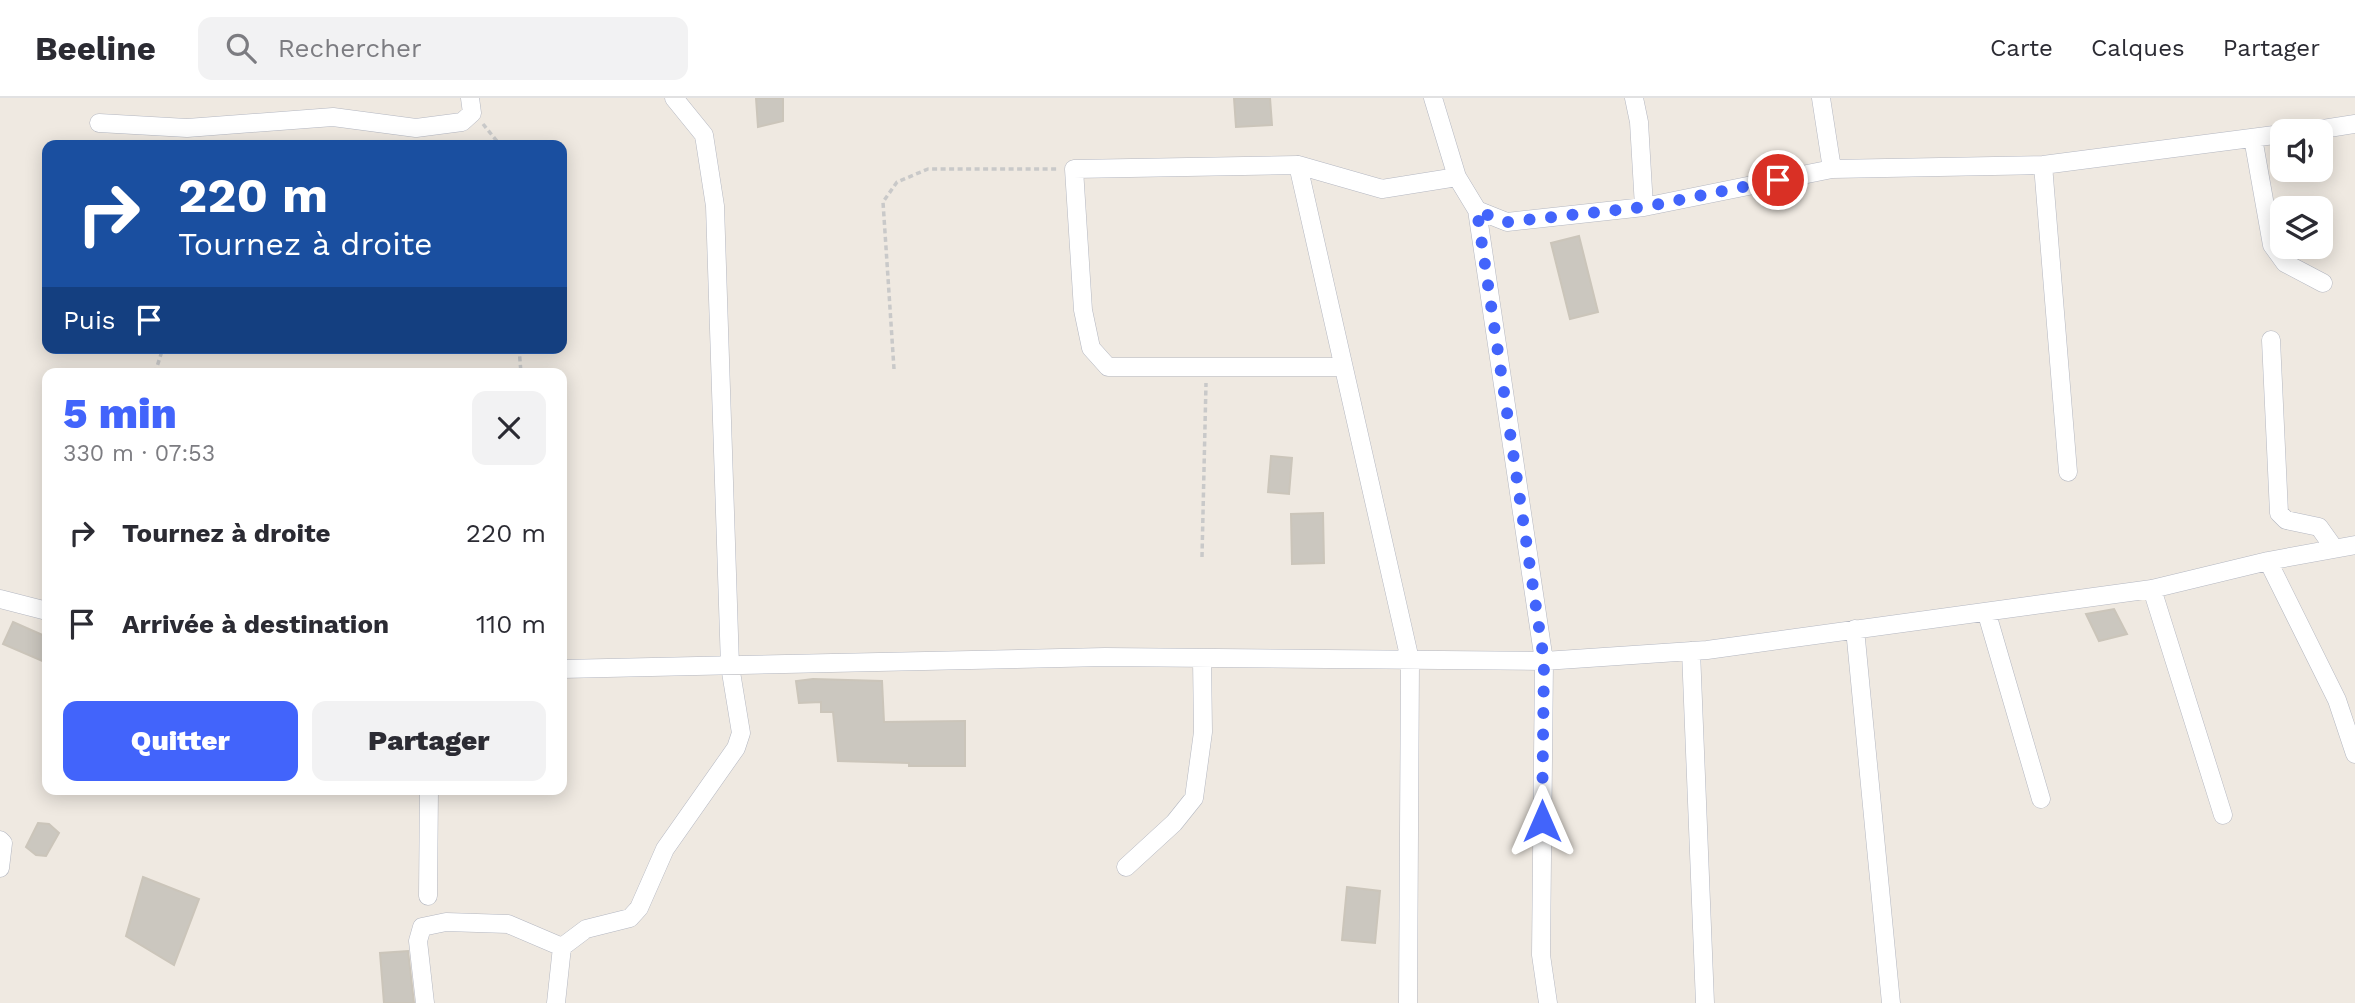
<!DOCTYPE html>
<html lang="fr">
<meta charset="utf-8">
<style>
body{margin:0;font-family:"Work Sans",sans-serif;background:#f2f2f3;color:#2b2b33;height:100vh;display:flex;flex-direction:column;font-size:26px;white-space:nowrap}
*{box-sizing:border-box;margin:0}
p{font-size:23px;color:#7c7c81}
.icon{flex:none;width:38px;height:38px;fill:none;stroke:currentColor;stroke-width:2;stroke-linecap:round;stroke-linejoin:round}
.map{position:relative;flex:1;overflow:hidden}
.drawer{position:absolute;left:42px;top:270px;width:525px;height:427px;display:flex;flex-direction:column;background:#fff;border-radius:14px;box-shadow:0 4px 18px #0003}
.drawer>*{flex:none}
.hud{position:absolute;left:42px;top:42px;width:525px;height:214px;border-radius:14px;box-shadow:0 4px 18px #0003;background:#1a4fa0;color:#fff;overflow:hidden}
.controls{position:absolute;left:2270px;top:21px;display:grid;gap:14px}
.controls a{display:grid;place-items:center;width:63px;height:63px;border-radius:14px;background:#fff;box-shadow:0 4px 18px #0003;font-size:35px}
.pin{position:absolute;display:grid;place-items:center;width:60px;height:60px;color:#fff;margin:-30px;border:4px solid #fff;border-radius:50%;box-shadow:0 2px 7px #0007}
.me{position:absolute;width:77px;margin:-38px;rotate:0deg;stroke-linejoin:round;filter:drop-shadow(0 0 5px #0008)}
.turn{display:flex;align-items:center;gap:24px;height:147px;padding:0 21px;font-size:32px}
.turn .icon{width:91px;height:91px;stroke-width:2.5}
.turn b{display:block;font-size:49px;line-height:60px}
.then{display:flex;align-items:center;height:66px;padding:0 21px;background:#0003;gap:14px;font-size:26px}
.round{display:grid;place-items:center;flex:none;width:74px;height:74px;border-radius:14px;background:#f2f2f3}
.summary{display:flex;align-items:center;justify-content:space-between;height:119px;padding:0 21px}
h1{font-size:42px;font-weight:800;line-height:52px;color:#4264fb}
.action{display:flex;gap:14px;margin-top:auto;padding:14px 21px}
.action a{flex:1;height:80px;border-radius:14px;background:#4264fb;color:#fff;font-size:28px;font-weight:800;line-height:80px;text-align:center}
.action a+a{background:#f2f2f3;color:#2b2b33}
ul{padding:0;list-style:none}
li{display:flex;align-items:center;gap:21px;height:91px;padding:0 21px}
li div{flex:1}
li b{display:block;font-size:26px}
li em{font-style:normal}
header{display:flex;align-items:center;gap:42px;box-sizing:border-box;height:98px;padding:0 35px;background:#fff;border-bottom:2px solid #e1e1e2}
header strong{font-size:33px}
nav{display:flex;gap:38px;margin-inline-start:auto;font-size:24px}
.search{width:490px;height:63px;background:#f2f2f3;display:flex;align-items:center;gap:18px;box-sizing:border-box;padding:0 24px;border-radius:14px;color:#7c7c81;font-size:26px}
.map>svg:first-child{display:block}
</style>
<header>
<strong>Beeline</strong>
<div class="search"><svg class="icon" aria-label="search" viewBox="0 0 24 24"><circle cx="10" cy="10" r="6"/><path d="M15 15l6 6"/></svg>Rechercher</div>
<nav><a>Carte</a><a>Calques</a><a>Partager</a></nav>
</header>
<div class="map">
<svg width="2355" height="905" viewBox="0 0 2355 905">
<rect width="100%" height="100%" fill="#efe9e1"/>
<path fill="#cbc7bf" stroke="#cbc5ba" stroke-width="2" d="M756 0H783V23L758 29Z
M1234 0H1270L1272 27 1236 29Z
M1579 138 1598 214 1570 221 1551 145Z
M1271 358 1292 360 1289 396 1268 394Z
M1323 415 1324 465 1292 466 1291 416Z
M2114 511 2127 536 2099 543 2086 516Z
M13 524 47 539V565L3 546Z
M813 581 882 583 884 624 965 623V668H909V665L838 663 833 614H821V604L799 605 796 583Z
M38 725 49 726 59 735 46 758 36 757 26 749Z
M143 779 199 801 174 867 126 838Z
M1347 789 1380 793 1375 845 1342 842Z
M408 853 414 905H384L380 855Z"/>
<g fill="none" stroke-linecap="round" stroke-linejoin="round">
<defs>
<path id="street" d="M1433 0 1457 79 1477 112 1507 124 1644 109 1832 71 2043 67 2282 36
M1634 0 1639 24 1644 109
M1821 0 1832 71
M99 25 187 30 333 19 416 30 462 24 472 15 470 0
M2310 33 2355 26
M2253 40 2272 147 2285 165 2323 185
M1298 67 1410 562 1408 905
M2043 67 2068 374
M1477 112 1544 563 1541 857 1548 905
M2271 242 2279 415 2286 422 2319 429 2334 450
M1343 269H1108L1091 250 1083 212 1074 71 1298 67 1382 91 1457 79
M2268 463 2337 602 2355 656
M2152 491 2223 717
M0 501 47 513
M1987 516 2041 701
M1855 531 1891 905
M1691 553 1705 905
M562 571 1105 559 1544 563 1707 552 2152 491 2268 463 2355 447
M0 742 3 745 0 770
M1126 769 1174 725 1194 700 1203 634 1202 560
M428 798 429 691
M425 905 418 843 422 829 446 824 508 826 562 849
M556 905 562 849 586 831 630 820 639 810 665 751 736 650 741 635 730 568 715 108 704 37 674 0"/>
</defs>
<use href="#street" stroke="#b4b7c1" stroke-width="19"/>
<path stroke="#c9c9c9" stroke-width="3.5" stroke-dasharray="5 3.5" stroke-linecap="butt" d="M483 26 500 47
M519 250 521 275
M894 271 883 104 897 84 928 71H1058
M155 275 163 250
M1202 459 1206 285"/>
<use href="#street" stroke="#fff" stroke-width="18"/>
</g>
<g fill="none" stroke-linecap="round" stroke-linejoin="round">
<path stroke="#4264fb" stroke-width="12" stroke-dasharray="0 21.6" d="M1542 723 1544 563 1477 113 1507 124 1644 109 1778 82"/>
</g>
</svg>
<div class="controls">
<a><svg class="icon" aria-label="sound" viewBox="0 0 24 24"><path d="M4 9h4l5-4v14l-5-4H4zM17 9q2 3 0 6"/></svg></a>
<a><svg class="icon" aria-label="layers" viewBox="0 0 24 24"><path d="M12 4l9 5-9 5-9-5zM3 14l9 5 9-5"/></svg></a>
</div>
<div class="pin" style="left:1778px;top:82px;background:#d93025"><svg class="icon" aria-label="arrive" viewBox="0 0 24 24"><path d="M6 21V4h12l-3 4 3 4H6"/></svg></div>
<svg class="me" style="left:1542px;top:723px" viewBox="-20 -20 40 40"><path d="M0-17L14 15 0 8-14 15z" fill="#4264fb" stroke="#fff" stroke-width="4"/></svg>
<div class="hud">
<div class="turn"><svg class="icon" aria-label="right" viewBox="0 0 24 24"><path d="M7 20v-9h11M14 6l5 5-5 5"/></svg><div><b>220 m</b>Tournez à droite</div></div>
<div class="then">Puis<svg class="icon" aria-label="arrive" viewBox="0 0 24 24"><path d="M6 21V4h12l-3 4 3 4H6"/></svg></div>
</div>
<section class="drawer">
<div class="summary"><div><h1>5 min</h1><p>330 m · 07:53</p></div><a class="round"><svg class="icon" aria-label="close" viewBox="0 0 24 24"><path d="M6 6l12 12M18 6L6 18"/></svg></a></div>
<ul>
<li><svg class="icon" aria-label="right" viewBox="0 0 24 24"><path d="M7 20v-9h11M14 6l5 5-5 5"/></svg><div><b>Tournez à droite</b></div><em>220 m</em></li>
<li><svg class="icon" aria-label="arrive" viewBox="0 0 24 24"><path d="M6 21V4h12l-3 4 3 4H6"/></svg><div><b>Arrivée à destination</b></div><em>110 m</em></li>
</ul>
<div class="action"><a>Quitter</a><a>Partager</a></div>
</section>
</div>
